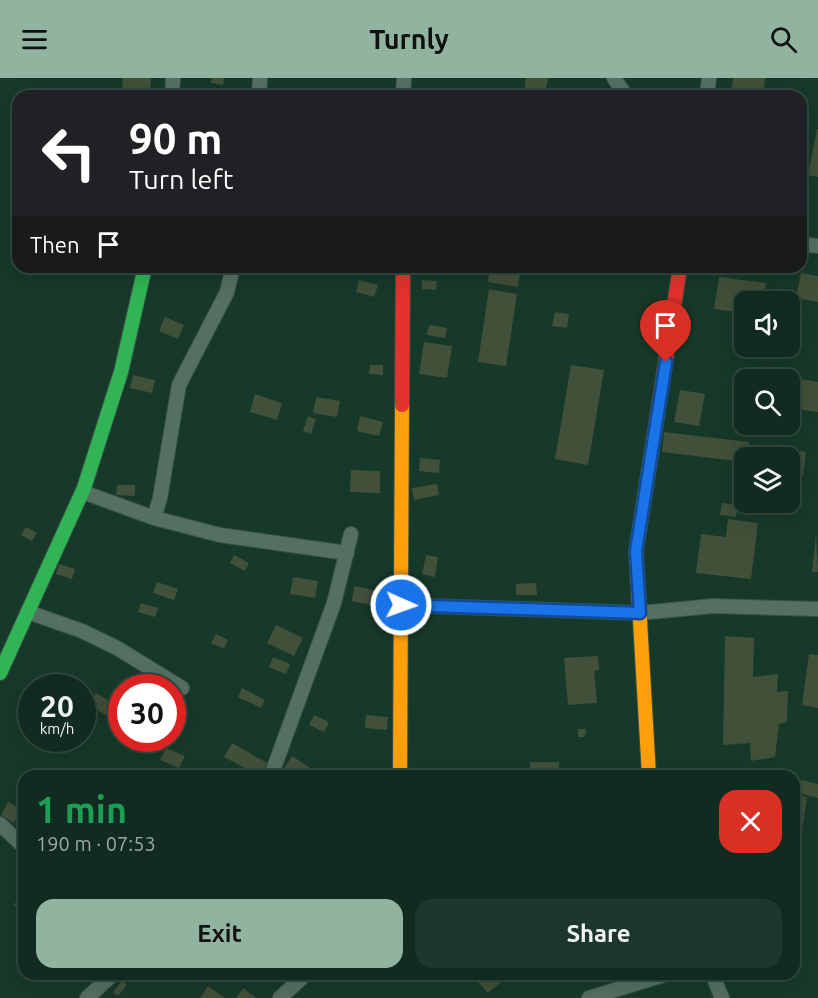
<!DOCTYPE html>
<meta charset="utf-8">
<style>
body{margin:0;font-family:Ubuntu,sans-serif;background:#1e372d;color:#f1f3f6;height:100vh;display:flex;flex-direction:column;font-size:22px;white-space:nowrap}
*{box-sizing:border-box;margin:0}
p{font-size:20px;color:#9ca7a5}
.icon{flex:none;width:33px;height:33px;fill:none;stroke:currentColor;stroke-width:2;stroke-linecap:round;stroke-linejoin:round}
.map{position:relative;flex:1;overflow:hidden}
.drawer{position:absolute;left:18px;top:692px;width:782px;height:210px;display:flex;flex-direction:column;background:#112b20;border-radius:18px;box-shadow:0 6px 24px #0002,0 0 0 2px #30473e}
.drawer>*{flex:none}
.hud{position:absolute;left:12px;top:12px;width:795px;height:183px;border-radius:18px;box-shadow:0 6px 24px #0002,0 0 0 2px #30473e;background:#202124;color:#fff;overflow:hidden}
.buttons{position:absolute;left:734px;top:213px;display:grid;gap:12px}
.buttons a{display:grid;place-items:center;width:66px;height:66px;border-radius:12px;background:#112b20;box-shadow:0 6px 24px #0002,0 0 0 2px #30473e;font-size:30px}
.speed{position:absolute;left:18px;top:596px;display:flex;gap:12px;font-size:30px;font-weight:700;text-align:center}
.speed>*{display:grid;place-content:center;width:78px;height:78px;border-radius:50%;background:#112b20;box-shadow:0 6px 24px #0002,0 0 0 2px #30473e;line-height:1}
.speed small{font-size:15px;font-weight:400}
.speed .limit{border:9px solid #d22;background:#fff;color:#111}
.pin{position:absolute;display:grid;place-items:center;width:51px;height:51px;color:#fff;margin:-62px -26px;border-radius:50% 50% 50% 0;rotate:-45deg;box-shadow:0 0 6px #0007}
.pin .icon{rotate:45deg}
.me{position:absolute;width:66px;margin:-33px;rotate:92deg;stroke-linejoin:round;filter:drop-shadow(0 0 4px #0008)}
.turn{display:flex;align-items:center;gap:21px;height:126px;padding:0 18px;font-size:27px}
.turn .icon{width:78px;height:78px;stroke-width:2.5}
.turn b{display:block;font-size:42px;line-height:51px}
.then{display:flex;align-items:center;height:57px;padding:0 18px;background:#0003;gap:12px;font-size:22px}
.round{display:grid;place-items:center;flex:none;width:63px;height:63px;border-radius:18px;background:#1e372d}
.overview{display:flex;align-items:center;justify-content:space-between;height:102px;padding:0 18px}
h1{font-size:36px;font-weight:700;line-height:45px;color:#1e9e55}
.primary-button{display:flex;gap:12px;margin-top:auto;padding:12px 18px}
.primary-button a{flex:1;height:69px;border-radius:18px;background:#91b4a0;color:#111;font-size:24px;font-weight:700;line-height:69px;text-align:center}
.primary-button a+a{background:#1e372d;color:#f1f3f6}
header{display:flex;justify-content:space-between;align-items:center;height:78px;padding:0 18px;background:#91b4a0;color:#111;font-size:27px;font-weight:700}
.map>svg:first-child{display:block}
</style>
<header><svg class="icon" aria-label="menu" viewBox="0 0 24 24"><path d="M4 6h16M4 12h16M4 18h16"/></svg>Turnly<svg class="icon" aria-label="search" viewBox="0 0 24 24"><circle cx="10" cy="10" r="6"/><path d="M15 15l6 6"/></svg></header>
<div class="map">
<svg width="818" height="920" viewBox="0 0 818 920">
<rect width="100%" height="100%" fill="#17392a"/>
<path fill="#415039" d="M123 0H151L150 15 122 12Z
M212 0H224L223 7 211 5Z
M526 0H548L545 17 524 14Z
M733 0H765L764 10 774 11 773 18H731Z
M817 51H818V99L808 97Z
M252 189H270V194L252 192Z
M490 189H521L518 209 488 204Z
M801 195 818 198V224L796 220Z
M719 199 766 205 763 224H744V235L714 231Z
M359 202 378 207 374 219 356 214Z
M422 202 437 203 436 212 422 211Z
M489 211 517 216 506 288 478 284Z
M555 234 569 236 567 250 552 248Z
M165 239 184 247 178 261 159 253Z
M429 247 447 250 445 260 427 257Z
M424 264 452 268 447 300 419 296Z
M370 287H383V297L369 296Z
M571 287 604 292 588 387 555 381Z
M133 297 155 302 152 315 130 310Z
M788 299 818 304V334L789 330Z
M680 312 705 316 699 348 674 344Z
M255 316 282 325 277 342 250 334Z
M316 319 340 323 337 339 313 335Z
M308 338 316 341 311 356 303 353Z
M360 338 383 344 379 358 357 353Z
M664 354 749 364 747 380H744V384L662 374Z
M773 369 806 374 803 397 789 396V380H771Z
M420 380 440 382 439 395 419 393Z
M351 392 380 393V415L350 414Z
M437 406 439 417 414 422 412 410Z
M117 407H135V418L116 417Z
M722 425 737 427 736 439 720 437Z
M728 441 758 445 751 501 696 495 701 456 726 459Z
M26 449 37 455 32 463 21 457Z
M816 456 818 494H812Z
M234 477 249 485 245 493 230 485Z
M426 477 438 479 435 499 422 496Z
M59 486 75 491 72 501 56 496Z
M293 499 318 503 315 520 290 516Z
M157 504 178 511 174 522 153 515Z
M536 505 537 517H516V506Z
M354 508 378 513 375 528 352 523Z
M141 525 158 530 155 539 138 534Z
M276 547 303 560 294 578 267 565Z
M216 556 228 562 224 571 211 565Z
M725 558 754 560 753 599 778 596 777 614 788 613 787 644 779 646 775 679 751 683 750 665 723 667Z
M809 576 818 577V630L802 627Z
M598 578 599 592 594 593 597 625 568 627 564 580Z
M273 579 290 586 286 596 269 589Z
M61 600 76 609H55Z
M242 610 265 622 261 630 238 619Z
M96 615 113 625 106 637 89 627Z
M314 637 329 644 324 654 309 647Z
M366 637 388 639 387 652 365 650Z
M578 651H586L585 659H578Z
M232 665 267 685 260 698 224 679Z
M166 670 185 678 179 690 160 682Z
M292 678 315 693 313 698H291L283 692Z
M530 684H559V698H530Z
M794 700 818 706V720L794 714Z
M794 717 807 719 795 797H794Z
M8 724 21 731 14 745 1 737Z
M19 819 24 822V833L14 827Z
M471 896H511L488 915Z
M122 903 127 907 118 918 113 914Z
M208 908 225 920H200Z
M243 910 256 920H236Z"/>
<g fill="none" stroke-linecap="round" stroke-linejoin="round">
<defs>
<path id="street" d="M614 0 626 18
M172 18 173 0
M259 18 260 0
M403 18 404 0
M707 18 709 0
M801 166 818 168
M83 414 154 440 220 457 347 475
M154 440 160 420 179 307 227 214 233 189
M401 527 640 535 713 528 818 531
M28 534 82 553 117 570 182 610
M271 698 334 525 351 456
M0 746 24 769
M712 896 722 920
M87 920 113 896
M280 920 306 896
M589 920 667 896"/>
<path id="fast" d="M0 595 84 410 121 294 145 189"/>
<path id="slow" d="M400 698 402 327
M649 698 636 473 654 359"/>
<path id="jam" d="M402 327 403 189
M654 359 680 189"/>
</defs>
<use href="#street" stroke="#395346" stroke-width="16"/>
<use href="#fast" stroke="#395346" stroke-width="16"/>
<use href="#slow" stroke="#395346" stroke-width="16"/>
<use href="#jam" stroke="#395346" stroke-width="16"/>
<use href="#street" stroke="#547062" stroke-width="14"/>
<use href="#fast" stroke="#30b455" stroke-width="14"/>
<use href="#slow" stroke="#ff9f0a" stroke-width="14"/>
<use href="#jam" stroke="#e5322d" stroke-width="14"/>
</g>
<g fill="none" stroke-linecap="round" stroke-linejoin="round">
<defs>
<path id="route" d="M401 527 640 535 636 473 666 284"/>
</defs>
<use href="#route" stroke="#114b97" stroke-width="15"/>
<use href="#route" stroke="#1a73e8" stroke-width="10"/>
</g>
</svg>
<div class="buttons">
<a><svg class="icon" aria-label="sound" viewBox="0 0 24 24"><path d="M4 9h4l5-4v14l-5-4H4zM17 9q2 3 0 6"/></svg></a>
<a><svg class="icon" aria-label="search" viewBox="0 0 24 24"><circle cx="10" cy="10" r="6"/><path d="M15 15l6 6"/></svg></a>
<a><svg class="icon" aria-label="layers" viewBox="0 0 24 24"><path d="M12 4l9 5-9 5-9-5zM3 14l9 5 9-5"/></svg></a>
</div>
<div class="speed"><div>20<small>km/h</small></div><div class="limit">30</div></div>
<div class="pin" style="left:666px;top:284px;background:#d93025"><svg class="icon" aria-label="arrive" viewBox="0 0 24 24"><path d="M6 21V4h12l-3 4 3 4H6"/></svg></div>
<svg class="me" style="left:401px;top:527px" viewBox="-20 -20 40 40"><circle r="17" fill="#1a73e8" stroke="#fff" stroke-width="3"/><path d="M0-11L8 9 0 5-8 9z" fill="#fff"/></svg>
<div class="hud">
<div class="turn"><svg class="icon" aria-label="left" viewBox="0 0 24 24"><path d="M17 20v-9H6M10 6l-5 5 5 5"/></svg><div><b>90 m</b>Turn left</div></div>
<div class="then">Then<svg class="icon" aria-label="arrive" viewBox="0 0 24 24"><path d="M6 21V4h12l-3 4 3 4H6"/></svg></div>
</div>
<section class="drawer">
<div class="overview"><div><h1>1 min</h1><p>190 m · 07:53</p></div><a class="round" style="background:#d93025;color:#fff"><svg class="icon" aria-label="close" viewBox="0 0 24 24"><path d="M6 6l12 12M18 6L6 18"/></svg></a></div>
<div class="primary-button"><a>Exit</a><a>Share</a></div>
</section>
</div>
